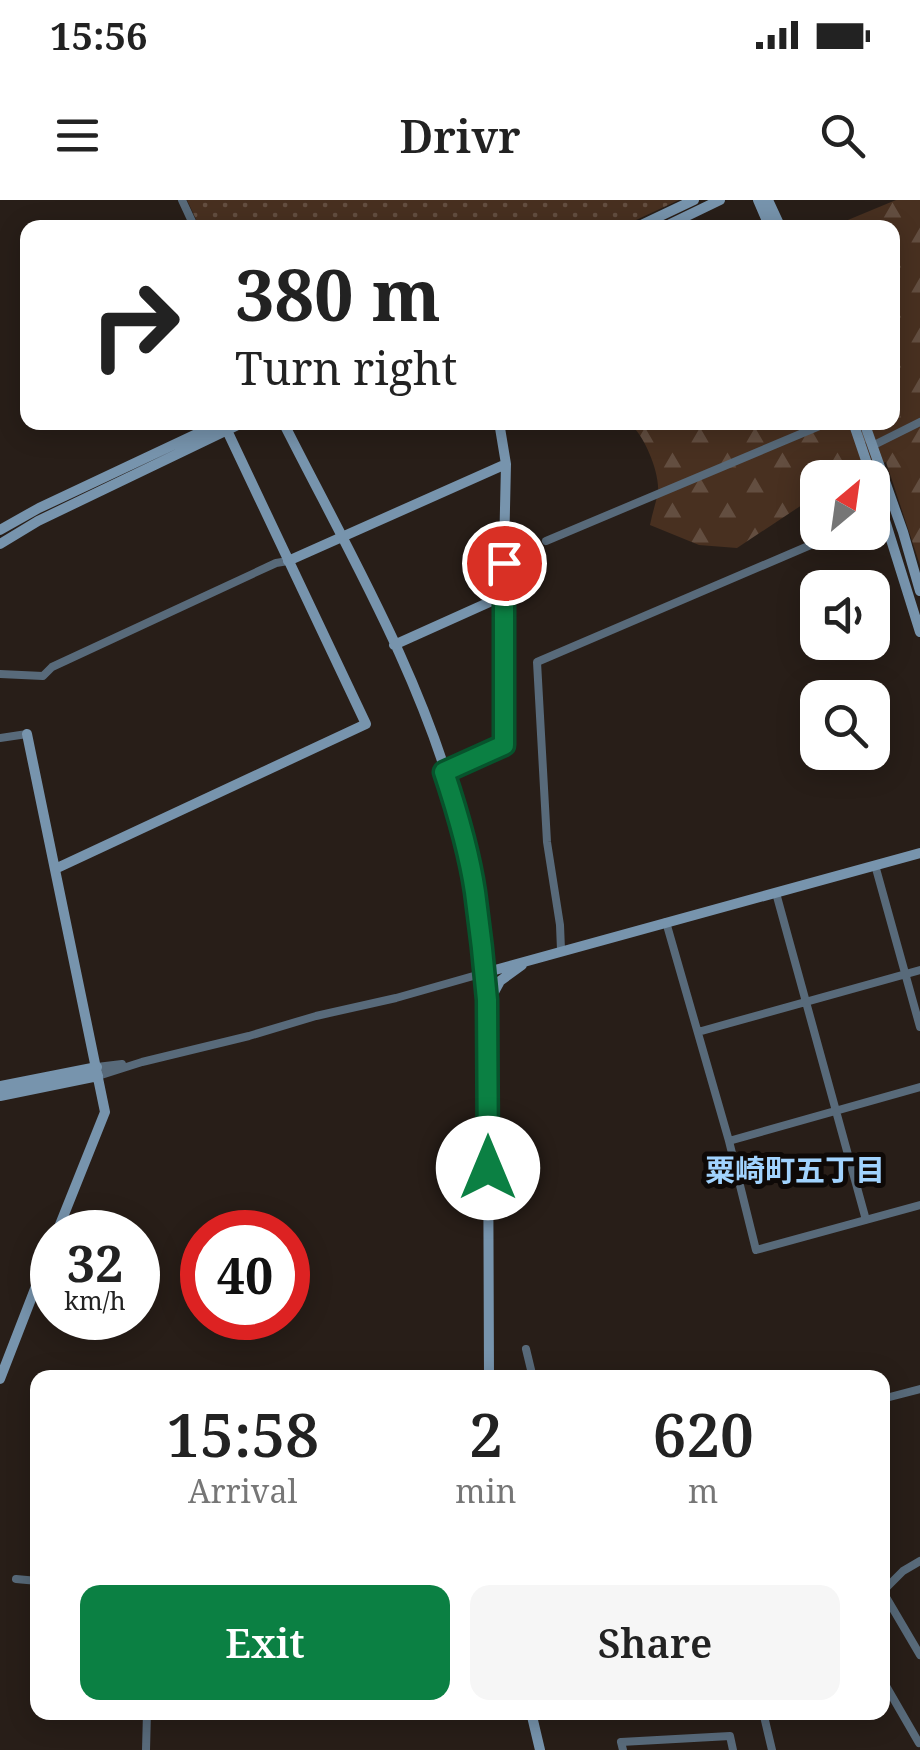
<!DOCTYPE html>
<meta charset="utf-8">
<style>
body{margin:0;font-family:"Noto Serif","Noto Sans JP",serif;background:#f6f6f6;color:#222;height:100vh;display:flex;flex-direction:column;font-size:38px;white-space:nowrap}
*{box-sizing:border-box;margin:0}
p{font-size:32px;color:#767676}
.icon{flex:none;width:55px;height:55px;fill:none;stroke:currentColor;stroke-width:2;stroke-linecap:round;stroke-linejoin:round}
.map{position:relative;flex:1;overflow:hidden}
.side{position:absolute;left:30px;top:1170px;width:860px;height:350px;display:flex;flex-direction:column;background:#fff;border-radius:20px;box-shadow:0 5px 25px #0003}
.side>*{flex:none}
.guide{position:absolute;left:20px;top:20px;width:880px;height:210px;border-radius:20px;box-shadow:0 5px 25px #0003;background:#fff;color:#222;overflow:hidden}
.needle{width:65px;rotate:29deg}
.buttons{position:absolute;left:800px;top:260px;display:grid;gap:20px}
.buttons a{display:grid;place-items:center;width:90px;height:90px;border-radius:20px;background:#fff;box-shadow:0 5px 25px #0003;font-size:50px}
.speed{position:absolute;left:30px;top:1010px;display:flex;gap:20px;font-size:50px;font-weight:700;text-align:center}
.speed>*{display:grid;place-content:center;width:130px;height:130px;border-radius:50%;background:#fff;box-shadow:0 5px 25px #0003;line-height:1}
.speed small{font-size:25px;font-weight:400}
.speed .limit{border:15px solid #d22;background:#fff;color:#111}
.pin{position:absolute;display:grid;place-items:center;width:85px;height:85px;color:#fff;margin:-42px;border:5px solid #fff;border-radius:50%;box-shadow:0 2px 10px #0007}
.me{position:absolute;width:110px;margin:-55px;rotate:0deg;stroke-linejoin:round;filter:drop-shadow(0 0 8px #0008)}
.turn{display:flex;align-items:center;gap:35px;height:210px;padding:0 50px;font-size:45px}
.turn .icon{width:130px;height:130px;stroke-width:2.5}
.turn b{display:block;font-size:70px;line-height:85px}
.eta{display:flex;justify-content:space-evenly;align-items:center;height:170px;text-align:center}
.eta b{font-size:60px;font-weight:600;line-height:70px}
.cta{display:flex;gap:20px;margin-top:auto;padding:20px 50px}
.cta a{flex:1;height:115px;border-radius:20px;background:#0b8043;color:#fff;font-size:40px;font-weight:600;line-height:115px;text-align:center}
.cta a+a{background:#f6f6f6;color:#222}
.status{display:flex;justify-content:space-between;align-items:center;height:70px;padding:0 50px;background:#fff;direction:ltr}
.status svg{height:28px;fill:currentColor}
header{display:flex;justify-content:space-between;align-items:center;height:130px;padding:0 50px;background:#fff;font-size:45px;font-weight:600}
.map>svg:first-child{display:block}
</style>
<div class="status"><b>15:56</b><svg viewBox="0 0 49 12"><path d="M0 12V9h3v3zM5 12V6h3v6zM10 12V3h3v9zM15 12V0h3v12zM26 1h20v11H26zM47 4h2v5h-2z"/></svg></div>
<header><svg class="icon" aria-label="menu" viewBox="0 0 24 24"><path d="M4 6h16M4 12h16M4 18h16"/></svg>Drivr<svg class="icon" aria-label="search" viewBox="0 0 24 24"><circle cx="10" cy="10" r="6"/><path d="M15 15l6 6"/></svg></header>
<div class="map">
<svg width="920" height="1550" viewBox="0 0 920 1550">
<defs>
<pattern id="grass-dots" width="8" height="8" patternUnits="userSpaceOnUse" patternTransform="scale(2.5)"><rect width="8" height="8" fill="#483020"/><path d="M2 2h.1M6 6h.1" fill="none" stroke="#634e40" stroke-width="1.8" stroke-linecap="round"/></pattern>
<pattern id="forest-firs" width="22" height="20" patternUnits="userSpaceOnUse" patternTransform="scale(2.5)"><rect width="22" height="20" fill="#483020"/><path d="M5 1l3.5 6h-7zM16 11l3.5 6h-7z" fill="#634e40"/></pattern>
</defs>
<rect width="100%" height="100%" fill="#281e18"/>
<path fill="url(#grass-dots)" d="M187 0H679L621 27 200 28Z"/>
<path fill="url(#forest-firs)" d="M896 0H920V365L886 262C862 269 843 277 818 278L817 295 737 348 699 345 650 325C652 314 656 303 658 292 660 273 644 234 629 223L892 222V28L831 27Z"/>
<g fill="none" stroke-linecap="round" stroke-linejoin="round">
<path stroke="#586a7a" stroke-width="8" d="M182 0 195 28
M874 245 920 222
M546 341 829 222
M0 474 43 476 52 467 276 363 288 361
M0 538 27 534
M875 665 920 827
M776 693 866 1020
M666 722 729 941 756 1050 920 1005
M561 750 560 725 547 642 537 462 841 332
M698 832 920 770
M97 867 122 864
M98 876 142 862 249 836 316 816 396 798 484 773
M729 941 920 887
M526 1149 533 1178
M882 1199 920 1189
M16 1379 38 1381
M882 1392 903 1371 920 1361
M883 1392 920 1455
M882 1479 919 1543
M763 1512 772 1550
M146 1550 147 1512
M623 1550 621 1542 730 1536 733 1550"/>
<path stroke="#7794ad" stroke-width="10" d="M758 0 770 28
M768 0 781 28
M635 28 694 0
M662 28 720 0
M283 222C347 349 422 476 458 614 471 667 478 719 484 773
M853 222 872 278
M864 222 903 332 920 391
M872 279 920 432
M0 330 39 308 222 222
M0 344 38 321 244 222
M288 361 506 264
M394 445 503 396
M27 534 105 912 57 1032
M445 571 504 545 503 396 506 264 499 222
M55 669 366 524 223 222
M488 803 500 781 522 765
M0 886 97 867
M0 896 98 876
M489 1178 488 906 484 773 920 653
M0 1179 52 1045
M531 1512 540 1550"/>
</g>
<g fill="none" stroke-linecap="round" stroke-linejoin="round">
<defs>
<path id="route" d="M488 968 487 800C484 764 480 728 475 692 469 651 457 611 444 572L504 545V363"/>
</defs>
<use href="#route" stroke="#07532c" stroke-width="25"/>
<use href="#route" stroke="#0b8043" stroke-width="18"/>
</g>
<g text-anchor="middle" dominant-baseline="central" stroke-width="10" stroke-linejoin="round" paint-order="stroke">
<g font-size="30" font-weight="bold" fill="#a1d3fe" stroke="#0e0907">
<text x="795" y="969">粟崎町五丁目</text>
</g>
</g>
</svg>
<div class="buttons">
<a><svg class="needle" viewBox="-14 -14 28 28"><path d="M0-13l5 13h-10z" fill="#e53935"/><path d="M0 13l5-13h-10z" fill="#767676"/></svg></a>
<a><svg class="icon" aria-label="sound" viewBox="0 0 24 24"><path d="M4 9h4l5-4v14l-5-4H4zM17 9q2 3 0 6"/></svg></a>
<a><svg class="icon" aria-label="search" viewBox="0 0 24 24"><circle cx="10" cy="10" r="6"/><path d="M15 15l6 6"/></svg></a>
</div>
<div class="speed"><div>32<small>km/h</small></div><div class="limit">40</div></div>
<div class="pin" style="left:504px;top:363px;background:#d93025"><svg class="icon" aria-label="arrive" viewBox="0 0 24 24"><path d="M6 21V4h12l-3 4 3 4H6"/></svg></div>
<svg class="me" style="left:488px;top:968px" viewBox="-20 -20 40 40"><circle r="19" fill="#fff"/><path d="M0-13L10 11 0 6-10 11z" fill="#0b8043"/></svg>
<div class="guide">
<div class="turn"><svg class="icon" aria-label="right" viewBox="0 0 24 24"><path d="M7 20v-9h11M14 6l5 5-5 5"/></svg><div><b>380 m</b>Turn right</div></div>
</div>
<section class="side">
<div class="eta">
<div><b>15:58</b><p>Arrival</p></div>
<div><b>2</b><p>min</p></div>
<div><b>620</b><p>m</p></div>
</div>
<div class="cta"><a>Exit</a><a>Share</a></div>
</section>
</div>
